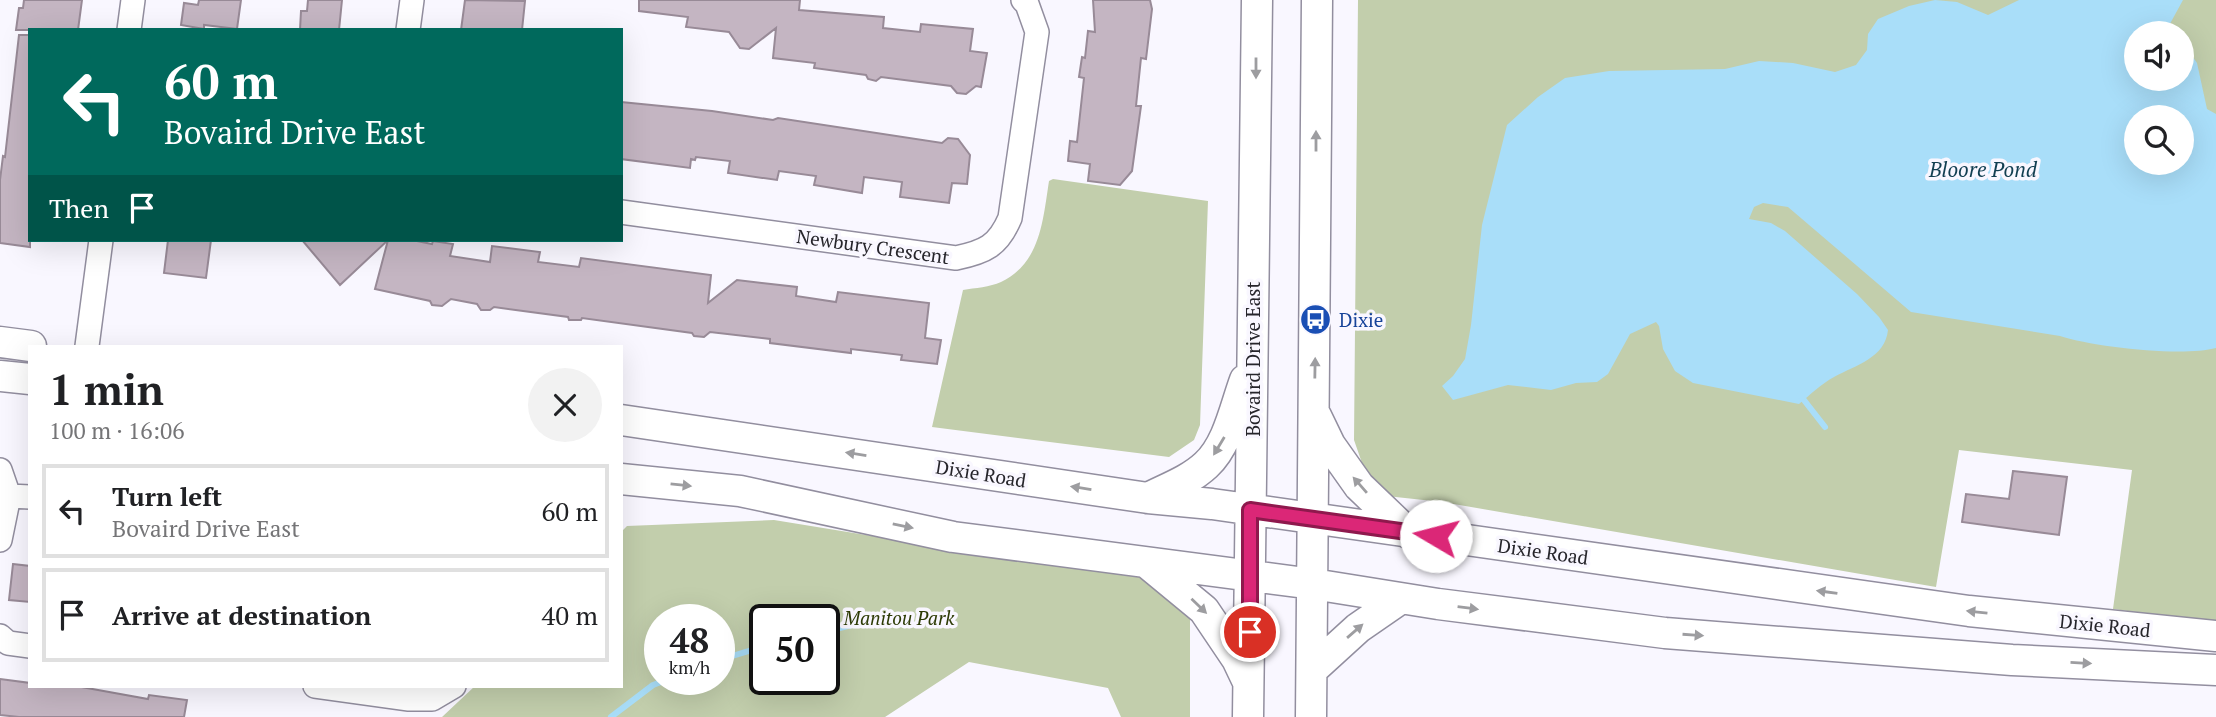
<!DOCTYPE html>
<meta charset="utf-8">
<style>
body{margin:0;font-family:"PT Serif",serif;background:#f2f2f2;color:#202124;height:100vh;display:flex;flex-direction:column;font-size:26px;white-space:nowrap}
*{box-sizing:border-box;margin:0}
p{font-size:23px;color:#757577}
.icon{flex:none;width:38px;height:38px;fill:none;stroke:currentColor;stroke-width:2;stroke-linecap:round;stroke-linejoin:round}
.map{position:relative;flex:1;overflow:hidden}
.side{position:absolute;left:28px;top:345px;width:595px;height:343px;display:flex;flex-direction:column;background:#fff;border-radius:0px;box-shadow:0 7px 28px #0002}
.side>*{flex:none}
.top-card{position:absolute;left:28px;top:28px;width:595px;height:214px;border-radius:0px;box-shadow:0 7px 28px #0002;background:#00695c;color:#fff;overflow:hidden}
.controls{position:absolute;left:2124px;top:21px;display:grid;gap:14px}
.controls a{display:grid;place-items:center;width:70px;height:70px;border-radius:50%;background:#fff;box-shadow:0 7px 28px #0002;font-size:35px}
.speed{position:absolute;left:644px;top:604px;display:flex;gap:14px;font-size:35px;font-weight:700;text-align:center}
.speed>*{display:grid;place-content:center;width:91px;height:91px;border-radius:50%;background:#fff;box-shadow:0 7px 28px #0002;line-height:1}
.speed small{font-size:18px;font-weight:400}
.speed .limit{border:4px solid #111;border-radius:10px;background:#fff;color:#111}
.pin{position:absolute;display:grid;place-items:center;width:60px;height:60px;color:#fff;margin:-30px;border:4px solid #fff;border-radius:50%;box-shadow:0 2px 7px #0007}
.me{position:absolute;width:77px;margin:-38px;rotate:278deg;stroke-linejoin:round;filter:drop-shadow(0 0 5px #0008)}
.turn{display:flex;align-items:center;gap:24px;height:147px;padding:0 21px;font-size:32px}
.turn .icon{width:91px;height:91px;stroke-width:2.5}
.turn b{display:block;font-size:49px;line-height:60px}
.then{display:flex;align-items:center;height:66px;padding:0 21px;background:#0003;gap:14px;font-size:26px}
.round{display:grid;place-items:center;flex:none;width:74px;height:74px;border-radius:37px;background:#f2f2f2}
.head{display:flex;align-items:center;justify-content:space-between;height:119px;padding:0 21px}
h1{font-size:42px;font-weight:600;line-height:52px}
ul{padding:0;list-style:none}
li{display:flex;align-items:center;gap:21px;height:94px;margin:0 14px 10px;padding:0 7px;border:4px solid #e0e0e0;border-radius:0px}
li div{flex:1}
li b{display:block;font-size:26px}
li em{font-style:normal}
.map>svg:first-child{display:block}
</style>
<div class="map">
<svg width="2216" height="717" viewBox="0 0 2216 717">
<rect width="100%" height="100%" fill="#f9f7ff"/>
<path fill="#c2ceac" fill-rule="evenodd" d="M1358 0H2216V623L2113 609 2132 470 1959 450 1936 587 1442 502 1368 494 1370 486 1354 440ZM2137 33H2182V79H2137ZM2137 117H2182V163H2137Z
M1053 179 1208 201 1200 425 1194 440 1169 457 932 427 963 290C975 288 990 287 1001 282 1041 263 1043 219 1049 181Z
M774 520 1038 563 1190 583V717H1121L1108 688 969 662 885 717H442L475 686H621V532L627 526ZM660 620H719V679H660ZM765 620H824V679H765Z"/>
<path fill="#a9def9" fill-rule="evenodd" d="M1935 0 1957 2 1988 15 2019 0H2183L2166 31 2168 33H2137V79H2182V42L2197 63 2207 109 2216 114V348C2182 357 2094 347 2060 336L1911 312 1788 207 1763 203 1754 207 1749 219 1771 223 1785 231 1857 294 1879 317 1888 330C1885 358 1856 365 1834 377 1821 384 1810 395 1799 404L1693 383 1675 371 1663 349 1659 326 1656 322 1630 334 1608 374 1597 382 1576 383 1551 390 1508 385 1453 400 1442 386 1453 376 1465 359 1471 325 1482 225 1507 125 1538 97 1565 78 1609 71 1725 69 1759 61 1793 63 1835 72 1856 65 1867 50 1868 34 1878 19 1909 6ZM2137 117H2182V163H2137Z"/>
<g fill="none" stroke-linecap="round" stroke-linejoin="round">
<path stroke="#a9def9" stroke-width="6" d="M1800 395 1825 427
M824 632 879 618
M719 660 765 646
M611 717 653 685 669 679"/>
</g>
<path fill="#c4b5c2" stroke="#988a97" stroke-width="2" d="M24 0H82L78 30H16L19 8H23Z
M199 0H241L237 29 204 25V29L181 25 184 3 198 5Z
M308 0H342L339 30H300L301 11H307Z
M465 0 525 1 522 30H461Z
M639 0H800L799 10 884 17 883 28 920 32 921 24 973 29 970 51 987 53 981 87 976 86 966 94 957 93 951 86 881 77 876 81 868 79 866 75 814 68 815 63 773 58 776 28 749 49 740 48 729 32 686 27 688 17 639 11Z
M1093 0H1150L1152 9 1146 59 1141 58 1136 106H1141L1132 171 1120 185 1088 181 1090 164 1068 161 1070 141 1077 142 1084 78 1079 77 1082 57 1085 58 1088 31 1095 32Z
M19 35H30V247L0 243V180L3 156 5 157Z
M621 102 712 111 773 120 778 118 942 143 948 138 958 139 970 155 967 184 952 183 949 203 900 197 902 182 864 177 862 193 814 185 816 176 779 171 777 180 728 173 730 161 696 157 695 160 691 159 690 168 621 159Z
M168 240H211L206 278 164 273Z
M302 240H412L432 244 433 241 453 244 450 256 490 262 492 246 540 252 538 262 579 267 581 258 711 275 708 303 737 280 797 287 796 296 836 302 838 292 929 303 925 338 941 340 937 364 901 360 902 355 851 349V353L770 343V339L710 332 704 337 694 336 692 333 582 318 581 320H569L568 317 494 307 490 310H481L477 304 451 299 442 306 432 305 430 301 375 289 388 240 340 285Z
M2013 471 2067 477 2059 535 1962 522 1966 494 2009 499Z
M13 564 30 566V602L9 600Z
M0 679 30 683V686H76L148 699 149 695 187 700 184 717H19L0 715Z"/>
<g fill="none" stroke-linecap="round" stroke-linejoin="round">
<defs>
<path id="minor" d="M129 30 133 0
M408 30 412 0
M621 212 956 258C985 252 998 246 1010 218L1037 32 1027 4 1023 0
M87 346 101 240
M0 470 9 496
M0 540 9 496 30 497
M0 636 8 643 30 646
M315 686 409 699H432L454 686"/>
<path id="major" d="M0 342 31 346
M0 376 30 379
M1316 416 1330 445 1359 486 1408 533
M621 420 1148 498 1212 504 1969 611 2216 636
M621 479 740 491 953 537 1313 584 1438 604 1665 633 2012 660 2216 670
M1148 498C1168 488 1190 480 1206 465 1228 445 1235 407 1245 380
M1147 563 1204 610 1237 659 1247 680
M1313 669 1358 628 1400 599
M1248 717 1257 0
M1311 717 1317 0"/>
</defs>
<use href="#minor" stroke="#928e9f" stroke-width="26"/>
<use href="#major" stroke="#928e9f" stroke-width="33"/>
<use href="#minor" stroke="#fff" stroke-width="23"/>
<use href="#major" stroke="#fff" stroke-width="30"/>
</g>
<defs><path id="oneway-solid" d="M-6-.8H1V-3.2L6.5 0L1 3.2V.8H-6Z" transform="scale(1.75)"/></defs>
<g fill="#9d9da0">
<use href="#oneway-solid" transform="translate(1256 68) rotate(90)"/>
<use href="#oneway-solid" transform="translate(1316 141) rotate(-90)"/>
<use href="#oneway-solid" transform="translate(1315 368) rotate(-89)"/>
<use href="#oneway-solid" transform="translate(1219 446) rotate(121)"/>
<use href="#oneway-solid" transform="translate(856 454) rotate(-171)"/>
<use href="#oneway-solid" transform="translate(681 485) rotate(6)"/>
<use href="#oneway-solid" transform="translate(1360 485) rotate(-131)"/>
<use href="#oneway-solid" transform="translate(1081 488) rotate(-171)"/>
<use href="#oneway-solid" transform="translate(903 526) rotate(12)"/>
<use href="#oneway-solid" transform="translate(1827 592) rotate(-172)"/>
<use href="#oneway-solid" transform="translate(1199 606) rotate(44)"/>
<use href="#oneway-solid" transform="translate(1468 608) rotate(7)"/>
<use href="#oneway-solid" transform="translate(1977 612) rotate(-174)"/>
<use href="#oneway-solid" transform="translate(1355 631) rotate(-41)"/>
<use href="#oneway-solid" transform="translate(1693 635) rotate(4)"/>
<use href="#oneway-solid" transform="translate(2081 663) rotate(3)"/>
</g>
<g fill="none" stroke-linecap="round" stroke-linejoin="round">
<defs>
<path id="route" d="M1250 632V510L1436 536"/>
</defs>
<use href="#route" stroke="#8e194d" stroke-width="18"/>
<use href="#route" stroke="#db2777" stroke-width="12"/>
</g>
<defs>
<symbol id="bus-disc" viewBox="-11 -11 22 22"><circle r="9.5" fill="#1a4fb4" stroke="#f9f7ff"/><path d="M-5-6H5V4H4V6H2V4H-2V6H-4V4H-5ZM-3.5-4V0h7V-4ZM-3.5 1.2v1.5H-2V1.2ZM2 1.2v1.5H3.5V1.2Z" fill="#fff"/></symbol>
</defs>
<g fill-rule="evenodd">
<use href="#bus-disc" x="1298" y="302" width="35" height="35"/>
</g>
<g text-anchor="middle" dominant-baseline="central" stroke-width="7" stroke-linejoin="round" paint-order="stroke">
<g font-size="19" fill="#26252b" stroke="#f9f7ff">
<text transform="translate(873 246) rotate(8)">Newbury Crescent</text>
<text transform="translate(1252 359) rotate(-90)">Bovaird Drive East</text>
<text transform="translate(981 473) rotate(9)">Dixie Road</text>
<text transform="translate(1543 551) rotate(8)">Dixie Road</text>
<text transform="translate(2105 625) rotate(6)">Dixie Road</text>
</g>
<g font-size="19" fill="#164399" stroke="#f9f7ff" text-anchor="start">
<text x="1339" y="319">Dixie</text>
</g>
<g font-size="19" font-style="italic" fill="#2d3b05" stroke="#f9f7ff">
<text x="899" y="617">Manitou Park</text>
</g>
<g font-size="21" font-style="italic" fill="#123f52" stroke="#f9f7ff">
<text x="1983" y="169">Bloore Pond</text>
</g>
</g>
</svg>
<div class="controls">
<a><svg class="icon" aria-label="sound" viewBox="0 0 24 24"><path d="M4 9h4l5-4v14l-5-4H4zM17 9q2 3 0 6"/></svg></a>
<a><svg class="icon" aria-label="search" viewBox="0 0 24 24"><circle cx="10" cy="10" r="6"/><path d="M15 15l6 6"/></svg></a>
</div>
<div class="speed"><div>48<small>km/h</small></div><div class="limit">50</div></div>
<div class="pin" style="left:1250px;top:632px;background:#d93025"><svg class="icon" aria-label="arrive" viewBox="0 0 24 24"><path d="M6 21V4h12l-3 4 3 4H6"/></svg></div>
<svg class="me" style="left:1436px;top:536px" viewBox="-20 -20 40 40"><circle r="19" fill="#fff"/><path d="M0-13L10 11 0 6-10 11z" fill="#db2777"/></svg>
<div class="top-card">
<div class="turn"><svg class="icon" aria-label="left" viewBox="0 0 24 24"><path d="M17 20v-9H6M10 6l-5 5 5 5"/></svg><div><b>60 m</b>Bovaird Drive East</div></div>
<div class="then">Then<svg class="icon" aria-label="arrive" viewBox="0 0 24 24"><path d="M6 21V4h12l-3 4 3 4H6"/></svg></div>
</div>
<section class="side">
<div class="head"><div><h1>1 min</h1><p>100 m · 16:06</p></div><a class="round"><svg class="icon" aria-label="close" viewBox="0 0 24 24"><path d="M6 6l12 12M18 6L6 18"/></svg></a></div>
<ul>
<li><svg class="icon" aria-label="left" viewBox="0 0 24 24"><path d="M17 20v-9H6M10 6l-5 5 5 5"/></svg><div><b>Turn left</b><p>Bovaird Drive East</p></div><em>60 m</em></li>
<li><svg class="icon" aria-label="arrive" viewBox="0 0 24 24"><path d="M6 21V4h12l-3 4 3 4H6"/></svg><div><b>Arrive at destination</b></div><em>40 m</em></li>
</ul>
</section>
</div>
